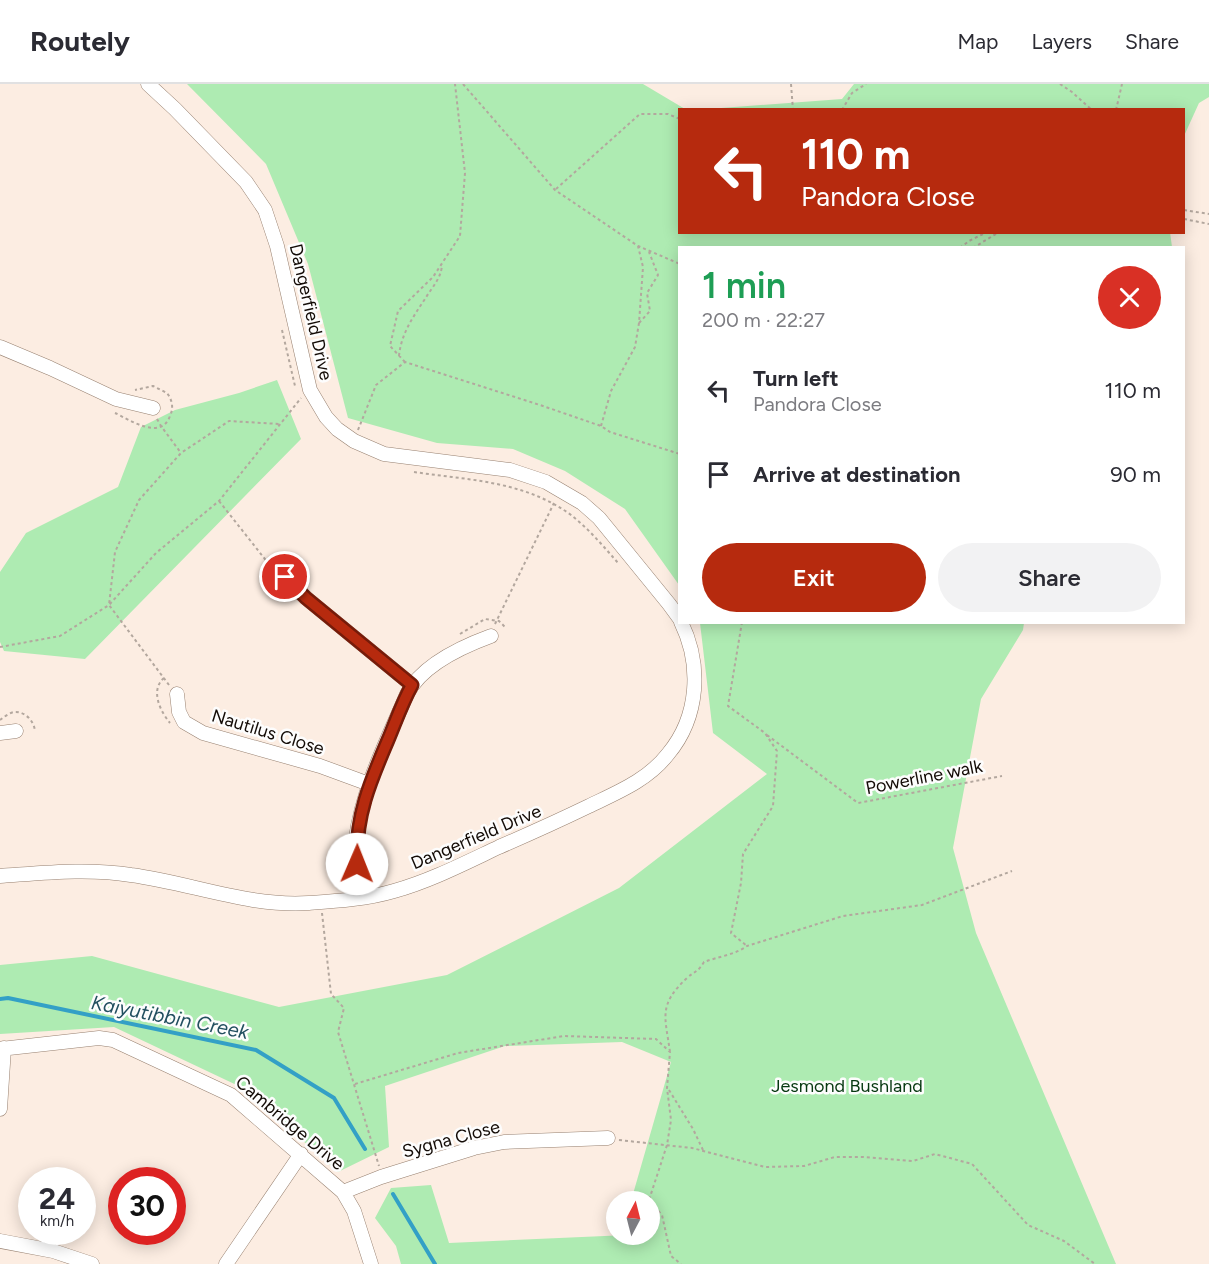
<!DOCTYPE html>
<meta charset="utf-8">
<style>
body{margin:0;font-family:Figtree,sans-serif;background:#f2f2f3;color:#2b2b33;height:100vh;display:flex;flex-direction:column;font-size:22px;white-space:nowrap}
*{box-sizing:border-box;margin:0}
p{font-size:20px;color:#7c7c81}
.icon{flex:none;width:33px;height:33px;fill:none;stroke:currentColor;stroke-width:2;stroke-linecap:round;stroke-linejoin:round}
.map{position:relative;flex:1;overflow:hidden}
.details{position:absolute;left:678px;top:162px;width:507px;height:378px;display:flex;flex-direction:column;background:#fff;border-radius:0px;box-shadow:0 3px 15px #0003}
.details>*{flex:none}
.guide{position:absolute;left:678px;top:24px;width:507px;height:126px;border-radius:0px;box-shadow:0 3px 15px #0003;background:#b62a0e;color:#fff;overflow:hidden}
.needle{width:39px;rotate:7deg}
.fabs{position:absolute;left:606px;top:1107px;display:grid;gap:12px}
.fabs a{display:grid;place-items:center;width:54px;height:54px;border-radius:50%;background:#fff;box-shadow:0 3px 15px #0003;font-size:30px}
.speed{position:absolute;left:18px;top:1083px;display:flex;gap:12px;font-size:30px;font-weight:700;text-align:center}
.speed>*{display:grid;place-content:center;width:78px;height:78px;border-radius:50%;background:#fff;box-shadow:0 3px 15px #0003;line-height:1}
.speed small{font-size:15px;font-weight:400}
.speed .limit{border:9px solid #d22;background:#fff;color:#111}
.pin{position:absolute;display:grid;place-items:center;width:51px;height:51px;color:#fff;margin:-26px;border:3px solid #fff;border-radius:50%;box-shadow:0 2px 6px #0007}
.me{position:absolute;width:66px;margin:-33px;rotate:1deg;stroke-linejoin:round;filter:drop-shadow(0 0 4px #0008)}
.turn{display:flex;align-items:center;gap:21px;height:126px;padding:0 24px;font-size:27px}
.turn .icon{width:78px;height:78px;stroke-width:2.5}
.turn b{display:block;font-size:42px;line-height:51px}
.round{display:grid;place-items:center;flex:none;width:63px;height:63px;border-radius:32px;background:#f2f2f3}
.head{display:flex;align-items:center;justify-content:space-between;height:102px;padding:0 24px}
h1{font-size:36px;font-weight:600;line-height:45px;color:#1e9e55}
.primary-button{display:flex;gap:12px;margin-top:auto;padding:12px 24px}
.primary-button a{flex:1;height:69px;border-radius:36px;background:#b62a0e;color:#fff;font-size:24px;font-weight:600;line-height:69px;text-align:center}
.primary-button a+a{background:#f2f2f3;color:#2b2b33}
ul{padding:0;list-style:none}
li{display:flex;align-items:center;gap:18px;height:84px;padding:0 24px}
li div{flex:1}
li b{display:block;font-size:22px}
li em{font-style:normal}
header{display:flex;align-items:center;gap:36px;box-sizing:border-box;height:84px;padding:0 30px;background:#fff;border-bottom:2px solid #e1e1e2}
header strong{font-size:28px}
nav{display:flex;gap:33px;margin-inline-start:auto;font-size:21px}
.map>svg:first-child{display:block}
</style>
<header>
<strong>Routely</strong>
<nav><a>Map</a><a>Layers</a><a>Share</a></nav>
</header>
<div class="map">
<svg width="1209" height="1180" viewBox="0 0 1209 1180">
<rect width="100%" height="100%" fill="#fcede2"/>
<path fill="#aeebb2" d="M187 0H643L685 25 680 26V148H1170L1172 163 680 164 679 501 625 425 565 387 513 365 437 359 348 334 308 180 266 80Z
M854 0H1209V13L1199 19 1184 52V26L708 25 842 15Z
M277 296 301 355 85 575 4 567 0 558V488L26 449 118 403 141 343 175 326 239 309Z
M700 539H1024L1023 546 981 615 953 764 976 849 1116 1180H401L396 1162 375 1134 391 1104 431 1101 449 1159 650 1150V1118L631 1117 671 978 622 958 505 962 385 1002 389 1063 338 1088 245 1005 114 943 0 950V881L92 872 279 923 447 891 619 804 767 690 713 649Z"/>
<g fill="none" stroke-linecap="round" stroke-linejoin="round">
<path stroke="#33a0c6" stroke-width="4" d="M0 915 8 914 256 966 334 1014 365 1065
M393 1110 435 1180"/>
<defs>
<path id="street" d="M148 0 175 25 246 98 265 126 277 162 310 306 326 333 337 345 354 357 384 370 510 386 546 398 582 419 599 434 669 520 680 535
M0 263 50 284 116 315 153 324
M285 493 306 514 412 601
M177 610 179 628 184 638 203 649 320 682 369 700
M0 649 16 647
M0 792C44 789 87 784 131 791 191 799 248 823 309 819 337 817 367 815 394 807 430 797 465 779 499 763 529 750 560 736 589 722 618 708 648 696 668 670 699 633 702 581 681 538
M358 814C357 795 354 773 356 754 363 703 387 657 407 610 422 581 461 563 491 552
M0 965 99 954 113 956 231 1011 343 1108 354 1127 371 1180
M0 1025 4 964
M343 1108 381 1093 474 1064 504 1058 608 1054
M0 1157 53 1167 92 1180
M226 1180 301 1070"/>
</defs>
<use href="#street" stroke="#978070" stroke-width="15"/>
<path stroke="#b3a79e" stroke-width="2" stroke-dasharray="3 3" stroke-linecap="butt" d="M463 0 555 106 638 162 680 180
M791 0 793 26
M1060 0 1072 8 1092 26
M842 26 852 9 866 0
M1116 26 1122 0
M556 105 640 30H668L680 35
M1184 126 1209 130
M1184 135 1209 140
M960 164 969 157 987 148
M973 164 999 148
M639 239 650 227 647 209 658 191 649 168
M282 246 295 302
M399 272C401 250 413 233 425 215 432 203 441 195 442 181
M405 278 390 262 398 227 433 193 460 152 465 89 455 0
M115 329C130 336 161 357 170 332 174 323 172 316 167 309L153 302 135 306
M157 335 161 342 181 369
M601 342 611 307 635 263 639 239 643 183 638 162
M358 346 376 301 405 278 540 321 601 342 610 348 680 370
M414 388C468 396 525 397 571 431 589 445 604 463 619 480
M219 417 272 484
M270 481C256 502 270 511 289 516
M742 538 728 622 765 649 777 667 773 722 743 770 741 799 731 849 747 862
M495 540 554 419
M460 550 485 535 499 537 506 544
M0 563 60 552 109 521 156 469 219 417 301 314
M164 594C150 606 160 627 170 639
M169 601 109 521 115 468 139 416 181 369 229 337 279 340
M0 636C4 633 9 629 14 628 25 627 34 637 35 647
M767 651 858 719 1002 692
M322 829 331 910 344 924 338 948 379 1082
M670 968C665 932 658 921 687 894 695 887 698 888 704 878 717 873 737 870 747 862L843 832 922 821 1012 787
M355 1000 458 969 564 952 656 955 670 968 667 1004 671 1036 667 1061 649 1116 662 1131 671 1172 681 1180
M669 1006 693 1045 703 1066
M619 1056 692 1064 765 1083 804 1082 835 1073H863L913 1077 935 1070 972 1080 1028 1141 1064 1157 1095 1180"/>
<use href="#street" stroke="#fff" stroke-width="14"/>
</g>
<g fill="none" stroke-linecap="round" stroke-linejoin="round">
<defs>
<path id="route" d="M285 493 306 514 412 601C402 619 396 637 388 656 370 698 355 733 357 780"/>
</defs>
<use href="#route" stroke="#761b09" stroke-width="15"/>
<use href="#route" stroke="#b62a0e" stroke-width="10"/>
</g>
<g text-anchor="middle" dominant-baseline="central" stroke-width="5" stroke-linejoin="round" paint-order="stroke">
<g font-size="18" fill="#130b06" stroke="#fdfdfd">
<text transform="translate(311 228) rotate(77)">Dangerfield Drive</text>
<text transform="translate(268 648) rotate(17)">Nautilus Close</text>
<text transform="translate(924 693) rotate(-11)">Powerline walk</text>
<text transform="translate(476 753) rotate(-23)">Dangerfield Drive</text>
<text transform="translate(290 1039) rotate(40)">Cambridge Drive</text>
<text transform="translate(451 1055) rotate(-15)">Sygna Close</text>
</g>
<g font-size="18" fill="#063810" stroke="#fdfdfd">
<text x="847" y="1002">Jesmond Bushland</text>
</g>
<g font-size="20" font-style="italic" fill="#235060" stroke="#fdfdfd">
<text transform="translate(170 933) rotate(11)">Kaiyutibbin Creek</text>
</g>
</g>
</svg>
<div class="fabs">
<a><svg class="needle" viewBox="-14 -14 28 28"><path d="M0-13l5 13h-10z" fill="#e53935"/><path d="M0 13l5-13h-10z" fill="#7c7c81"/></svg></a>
</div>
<div class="speed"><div>24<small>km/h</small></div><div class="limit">30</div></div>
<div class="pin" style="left:285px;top:493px;background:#d93025"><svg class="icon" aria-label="arrive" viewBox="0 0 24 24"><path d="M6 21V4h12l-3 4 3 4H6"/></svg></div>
<svg class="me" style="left:357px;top:780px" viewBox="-20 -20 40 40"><circle r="19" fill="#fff"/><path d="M0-13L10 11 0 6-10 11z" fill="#b62a0e"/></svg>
<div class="guide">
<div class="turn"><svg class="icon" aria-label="left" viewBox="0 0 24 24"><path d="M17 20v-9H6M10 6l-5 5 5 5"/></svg><div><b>110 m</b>Pandora Close</div></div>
</div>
<section class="details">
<div class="head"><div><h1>1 min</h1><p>200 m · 22:27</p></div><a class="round" style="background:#d93025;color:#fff"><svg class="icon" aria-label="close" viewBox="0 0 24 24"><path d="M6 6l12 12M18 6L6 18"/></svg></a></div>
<ul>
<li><svg class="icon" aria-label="left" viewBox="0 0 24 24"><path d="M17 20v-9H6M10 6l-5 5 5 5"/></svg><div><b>Turn left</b><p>Pandora Close</p></div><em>110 m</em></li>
<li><svg class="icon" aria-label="arrive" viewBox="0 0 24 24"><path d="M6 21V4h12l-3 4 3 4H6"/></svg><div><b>Arrive at destination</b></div><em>90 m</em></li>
</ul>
<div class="primary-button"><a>Exit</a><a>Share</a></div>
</section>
</div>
